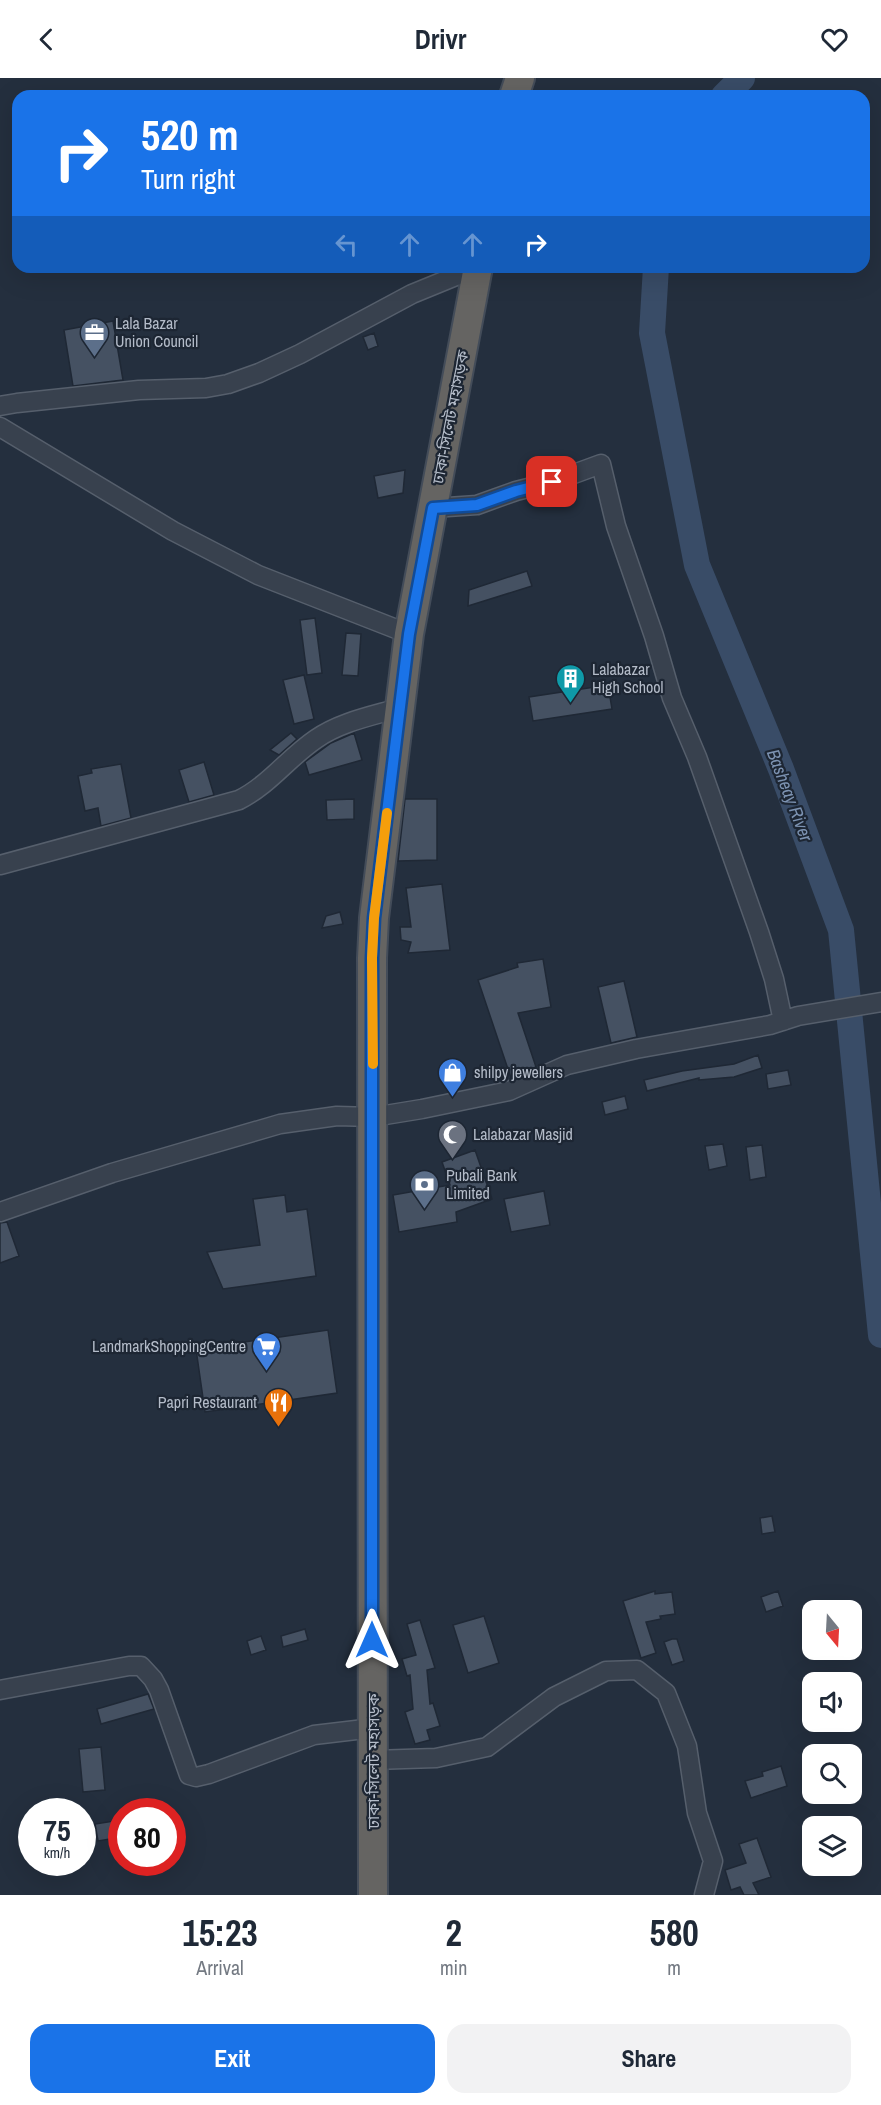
<!DOCTYPE html>
<meta charset="utf-8">
<style>
body{margin:0;font-family:"Archivo Narrow","Noto Sans Bengali",sans-serif;background:#f2f2f3;color:#1f2937;height:100vh;display:flex;flex-direction:column;font-size:22px;white-space:nowrap}
*{box-sizing:border-box;margin:0}
p{font-size:20px;color:#747a83}
.icon{flex:none;width:33px;height:33px;fill:none;stroke:currentColor;stroke-width:2;stroke-linecap:round;stroke-linejoin:round}
.map{position:relative;height:1817px;overflow:hidden}
.drawer{display:flex;flex-direction:column;background:#fff;flex:1}
.drawer>*{flex:none}
.guide{position:absolute;left:12px;top:12px;width:858px;height:183px;border-radius:18px;box-shadow:0 6px 24px #0002;background:#1a73e8;color:#fff;overflow:hidden}
.needle{width:39px;rotate:162deg}
.fabs{position:absolute;left:802px;top:1522px;display:grid;gap:12px}
.fabs a{display:grid;place-items:center;width:60px;height:60px;border-radius:12px;background:#fff;box-shadow:0 6px 24px #0002;font-size:30px}
.speed{position:absolute;left:18px;top:1720px;display:flex;gap:12px;font-size:30px;font-weight:700;text-align:center}
.speed>*{display:grid;place-content:center;width:78px;height:78px;border-radius:50%;background:#fff;box-shadow:0 6px 24px #0002;line-height:1}
.speed small{font-size:15px;font-weight:400}
.speed .limit{border:9px solid #d22;background:#fff;color:#111}
.pin{position:absolute;display:grid;place-items:center;width:51px;height:51px;color:#fff;margin:-26px;border-radius:12px;box-shadow:0 3px 9px #0006}
.me{position:absolute;width:66px;margin:-33px;rotate:0deg;stroke-linejoin:round;filter:drop-shadow(0 0 4px #0008)}
.turn{display:flex;align-items:center;gap:21px;height:126px;padding:0 30px;font-size:27px}
.turn .icon{width:78px;height:78px;stroke-width:2.5}
.turn b{display:block;font-size:42px;line-height:51px}
.lanes{display:flex;align-items:center;height:57px;padding:0 30px;background:#0003;justify-content:center;gap:30px;direction:ltr}
.lanes .off{opacity:.35}
.eta{display:flex;justify-content:space-evenly;align-items:center;height:102px;text-align:center}
.eta b{font-size:36px;font-weight:800;line-height:42px}
.button{display:flex;gap:12px;margin-top:auto;padding:12px 30px}
.button a{flex:1;height:69px;border-radius:18px;background:#1a73e8;color:#fff;font-size:24px;font-weight:800;line-height:69px;text-align:center}
.button a+a{background:#f2f2f3;color:#1f2937}
header{display:flex;justify-content:space-between;align-items:center;height:78px;padding:0 30px;background:#fff;font-size:27px;font-weight:800}
.map>svg:first-child{display:block}
</style>
<header><svg class="icon" aria-label="back" viewBox="0 0 24 24"><path d="M15 5l-7 7 7 7"/></svg>Drivr<svg class="icon" aria-label="heart" viewBox="0 0 24 24"><path d="M12 20l-8-8c-3-5 5-10 8-4 3-6 11-1 8 4z"/></svg></header>
<div class="map">
<svg width="881" height="1817" viewBox="0 0 881 1817">
<rect width="100%" height="100%" fill="#242f3e"/>
<g fill="none" stroke-linecap="round" stroke-linejoin="round">
<path stroke="#394c67" stroke-width="26" d="M724 18 742 0
M656 189 652 255 697 487 781 691 841 852 881 1257"/>
</g>
<path fill="#455162" stroke="#1f2835" stroke-width="1.5" d="M113 243 123 302 73 308 64 252Z
M374 255 378 268 368 272 363 259Z
M405 392 403 415 378 420 374 398Z
M527 493 532 508 468 528 469 512Z
M315 540 322 595 307 597 300 542Z
M346 555 361 556 358 598 342 597Z
M304 597 314 641 294 646 283 602Z
M608 607 612 631 533 643 529 619Z
M291 655 297 661 279 677 270 672Z
M354 655 362 682 309 697 305 684 331 665Z
M204 684 214 717 189 724 179 692Z
M121 686 131 740 101 748 98 730 85 733 78 698 92 695 91 691Z
M354 721V741L327 742 326 722Z
M405 721H437V782L398 783Z
M442 806 450 872 408 875 411 864 401 862 400 849H411L406 810Z
M340 834 343 846 322 850 326 838Z
M543 881 551 929 518 935 536 989 511 1000 478 902 518 889 517 885Z
M624 903 637 959 611 965 598 909Z
M758 977 762 990 734 999 699 1002V1000L647 1013 644 1002 682 993 734 986Z
M788 992 791 1007 768 1011 766 996Z
M625 1018 628 1031 605 1037 602 1024Z
M723 1066 727 1088 709 1092 705 1068Z
M762 1067 766 1099 750 1102 746 1069Z
M475 1072 492 1121 456 1134 457 1144 399 1154 393 1117 450 1107 442 1084Z
M544 1113 550 1147 511 1154 504 1121Z
M285 1117 287 1134 307 1131 316 1198 223 1211 207 1174 260 1167 253 1121Z
M7 1144 19 1178 0 1185V1145Z
M328 1252 337 1315 205 1334 196 1271Z
M772 1438 775 1454 762 1456 760 1440Z
M655 1513V1516L672 1514 675 1536 660 1538 661 1541 646 1544 656 1575 641 1580 623 1523Z
M778 1513 783 1528 766 1534 761 1519Z
M484 1538 499 1585 468 1595 453 1547Z
M420 1542 435 1590 427 1592 430 1626 433 1625 440 1648 427 1652 430 1662 415 1666 405 1634 413 1631 410 1597 407 1598 402 1581 416 1577 407 1546Z
M305 1551 308 1562 283 1569 281 1558Z
M261 1558 266 1572 251 1577 247 1563Z
M672 1561H677L684 1583 672 1587 664 1564Z
M148 1616 154 1631 101 1646 97 1631Z
M101 1669 105 1712 83 1714 79 1671Z
M781 1688 787 1708 751 1720 745 1703 763 1698 762 1694Z
M120 1742 122 1759 98 1763 95 1746Z
M757 1760 771 1799 753 1805 759 1817H744L740 1809 731 1812 725 1792 746 1785 739 1766Z"/>
<g fill="none" stroke-linecap="round" stroke-linejoin="round">
<defs>
<path id="minor" d="M0 328 17 325 139 312 206 310 228 306 259 295 300 276 412 216 478 189
M0 349 173 453 258 497 409 556
M433 430 477 427 516 413 552 404 601 386 616 448 654 558 672 620 697 679 759 854 774 901 783 943
M0 787 239 722C269 707 288 680 316 661 340 644 372 638 399 630
M0 1134 112 1095 280 1046 337 1038 373 1039 422 1031 509 1013 567 987 636 971 770 947 798 938 881 924
M0 1612 129 1588H141L153 1601 159 1612 189 1697 196 1699 209 1696 314 1657 373 1650
M373 1682 436 1680 487 1669 554 1619 606 1593 637 1592 666 1615 687 1668 697 1735 713 1783 704 1817"/>
<path id="trunk" d="M514 18 520 0
M373 1817 372 880 374 840 409 556 478 189"/>
</defs>
<use href="#minor" stroke="#565f6c" stroke-width="21"/>
<use href="#trunk" stroke="#434c59" stroke-width="32"/>
<use href="#minor" stroke="#38414e" stroke-width="18"/>
<use href="#trunk" stroke="#656462" stroke-width="28"/>
</g>
<g fill="none" stroke-linecap="round" stroke-linejoin="round">
<defs>
<path id="route" d="M372 1562V880L374 840 409 556 433 430 477 427 516 413 552 404"/>
</defs>
<use href="#route" stroke="#114b97" stroke-width="15"/>
<use href="#route" stroke="#1a73e8" stroke-width="10"/>
<path stroke="#f59e0b" stroke-width="10" d="M373 986 372 880 374 840 387 735"/>
</g>
<defs>
<symbol id="office-pin" viewBox="-11 -11 22 30"><path d="M0 17L-7.5 6A9.5 9.5 0 1 1 7.5 6Z" fill="#5c6f8a" stroke="#1d2633"/><path d="M-6-3h4V-5.5h4V-3h4V5H-6ZM-1-4.5V-3h2v-1.5ZM-6 0V1H6V0Z" fill="#fff"/></symbol>
<symbol id="building-pin" viewBox="-11 -11 22 30"><path d="M0 17L-7.5 6A9.5 9.5 0 1 1 7.5 6Z" fill="#0f9aa8" stroke="#1d2633"/><path d="M-4-6H4V6H1V3H-1V6H-4ZM-2.5-4.3h1.7v1.8h-1.7ZM.8-4.3h1.7v1.8H.8ZM-2.5-1h1.7V.8h-1.7ZM.8-1h1.7V.8H.8Z" fill="#fff"/></symbol>
<symbol id="shop-pin" viewBox="-11 -11 22 30"><path d="M0 17L-7.5 6A9.5 9.5 0 1 1 7.5 6Z" fill="#3f7fe0" stroke="#1d2633"/><path d="M-5-2.5h2.3a2.7 3.5 0 0 1 5.4 0H5L5.5 6h-11ZM-1.5-2.5h3a1.5 2.3 0 0 0-3 0Z" fill="#fff"/></symbol>
<symbol id="mosque-pin" viewBox="-11 -11 22 30"><path d="M0 17L-7.5 6A9.5 9.5 0 1 1 7.5 6Z" fill="#6b7280" stroke="#1d2633"/><path d="M3.5-4.9A6 6 0 1 0 3.5 4.9A5 5 0 1 1 3.5-4.9Z" fill="#fff"/></symbol>
<symbol id="bank-pin" viewBox="-11 -11 22 30"><path d="M0 17L-7.5 6A9.5 9.5 0 1 1 7.5 6Z" fill="#5c6f8a" stroke="#1d2633"/><path d="M-6-4H6V4H-6ZM0-2.3a2.3 2.3 0 1 0 0 4.6a2.3 2.3 0 1 0 0-4.6Z" fill="#fff"/></symbol>
<symbol id="supermarket-pin" viewBox="-11 -11 22 30"><path d="M0 17L-7.5 6A9.5 9.5 0 1 1 7.5 6Z" fill="#3f7fe0" stroke="#1d2633"/><path d="M-6-5.5h2.5l.6 2H6L4.5 2H-2.5L-4.4-4H-6ZM-1.5 3.2a1.3 1.3 0 1 0 .1 0ZM3 3.2a1.3 1.3 0 1 0 .1 0Z" fill="#fff"/></symbol>
<symbol id="restaurant-pin" viewBox="-11 -11 22 30"><path d="M0 17L-7.5 6A9.5 9.5 0 1 1 7.5 6Z" fill="#e8710a" stroke="#1d2633"/><path d="M-5-6h1v4h1v-4h1v4h1v-4h1v5L-1.5 .5V6h-2V.5L-5-1ZM5-6V6H3V1.5H1.5Q1.5-4 5-6Z" fill="#fff"/></symbol>
</defs>
<g fill-rule="evenodd">
<use href="#office-pin" x="78" y="238" width="33" height="45"/>
<use href="#building-pin" x="554" y="584" width="33" height="45"/>
<use href="#shop-pin" x="436" y="978" width="33" height="45"/>
<use href="#mosque-pin" x="436" y="1040" width="33" height="45"/>
<use href="#bank-pin" x="408" y="1090" width="33" height="45"/>
<use href="#supermarket-pin" x="250" y="1252" width="33" height="45"/>
<use href="#restaurant-pin" x="262" y="1308" width="33" height="45"/>
</g>
<g text-anchor="middle" dominant-baseline="central" stroke-width="4.5" stroke-linejoin="round" paint-order="stroke">
<g font-size="16" fill="#b4bcc9" stroke="#1d2633" text-anchor="start">
<text x="115" y="245">Lala Bazar<tspan x="115" dy="18">Union Council</tspan></text>
<text x="592" y="591">Lalabazar<tspan x="592" dy="18">High School</tspan></text>
<text x="474" y="994">shilpy jewellers</text>
<text x="473" y="1056">Lalabazar Masjid</text>
<text x="446" y="1097">Pubali Bank<tspan x="446" dy="18">Limited</tspan></text>
<text x="246" y="1268" text-anchor="end">LandmarkShoppingCentre</text>
<text x="257" y="1324" text-anchor="end">Papri Restaurant</text>
</g>
<g font-size="16" fill="#b4bcc9" stroke="#1d2633">
<text transform="translate(450 339) rotate(-79)">ঢাকা-সিলেট মহাসড়ক</text>
<text transform="translate(373 1683) rotate(-90)">ঢাকা-সিলেট মহাসড়ক</text>
</g>
<g font-size="18" font-style="italic" fill="#7c92b1" stroke="#1d2633">
<text transform="translate(790 717) rotate(69)">Basheay River</text>
</g>
</g>
</svg>
<div class="fabs">
<a><svg class="needle" viewBox="-14 -14 28 28"><path d="M0-13l5 13h-10z" fill="#e53935"/><path d="M0 13l5-13h-10z" fill="#747a83"/></svg></a>
<a><svg class="icon" aria-label="sound" viewBox="0 0 24 24"><path d="M4 9h4l5-4v14l-5-4H4zM17 9q2 3 0 6"/></svg></a>
<a><svg class="icon" aria-label="search" viewBox="0 0 24 24"><circle cx="10" cy="10" r="6"/><path d="M15 15l6 6"/></svg></a>
<a><svg class="icon" aria-label="layers" viewBox="0 0 24 24"><path d="M12 4l9 5-9 5-9-5zM3 14l9 5 9-5"/></svg></a>
</div>
<div class="speed"><div>75<small>km/h</small></div><div class="limit">80</div></div>
<div class="pin" style="left:552px;top:404px;background:#d93025"><svg class="icon" aria-label="arrive" viewBox="0 0 24 24"><path d="M6 21V4h12l-3 4 3 4H6"/></svg></div>
<svg class="me" style="left:372px;top:1562px" viewBox="-20 -20 40 40"><path d="M0-17L14 15 0 8-14 15z" fill="#1a73e8" stroke="#fff" stroke-width="4"/></svg>
<div class="guide">
<div class="turn"><svg class="icon" aria-label="right" viewBox="0 0 24 24"><path d="M7 20v-9h11M14 6l5 5-5 5"/></svg><div><b>520 m</b>Turn right</div></div>
<div class="lanes"><svg class="icon off" aria-label="left" viewBox="0 0 24 24"><path d="M17 20v-9H6M10 6l-5 5 5 5"/></svg><svg class="icon off" aria-label="ahead" viewBox="0 0 24 24"><path d="M12 20V5M6 11l6-6 6 6"/></svg><svg class="icon off" aria-label="ahead" viewBox="0 0 24 24"><path d="M12 20V5M6 11l6-6 6 6"/></svg><svg class="icon" aria-label="right" viewBox="0 0 24 24"><path d="M7 20v-9h11M14 6l5 5-5 5"/></svg></div>
</div>
</div>
<section class="drawer">
<div class="eta">
<div><b>15:23</b><p>Arrival</p></div>
<div><b>2</b><p>min</p></div>
<div><b>580</b><p>m</p></div>
</div>
<div class="button"><a>Exit</a><a>Share</a></div>
</section>
